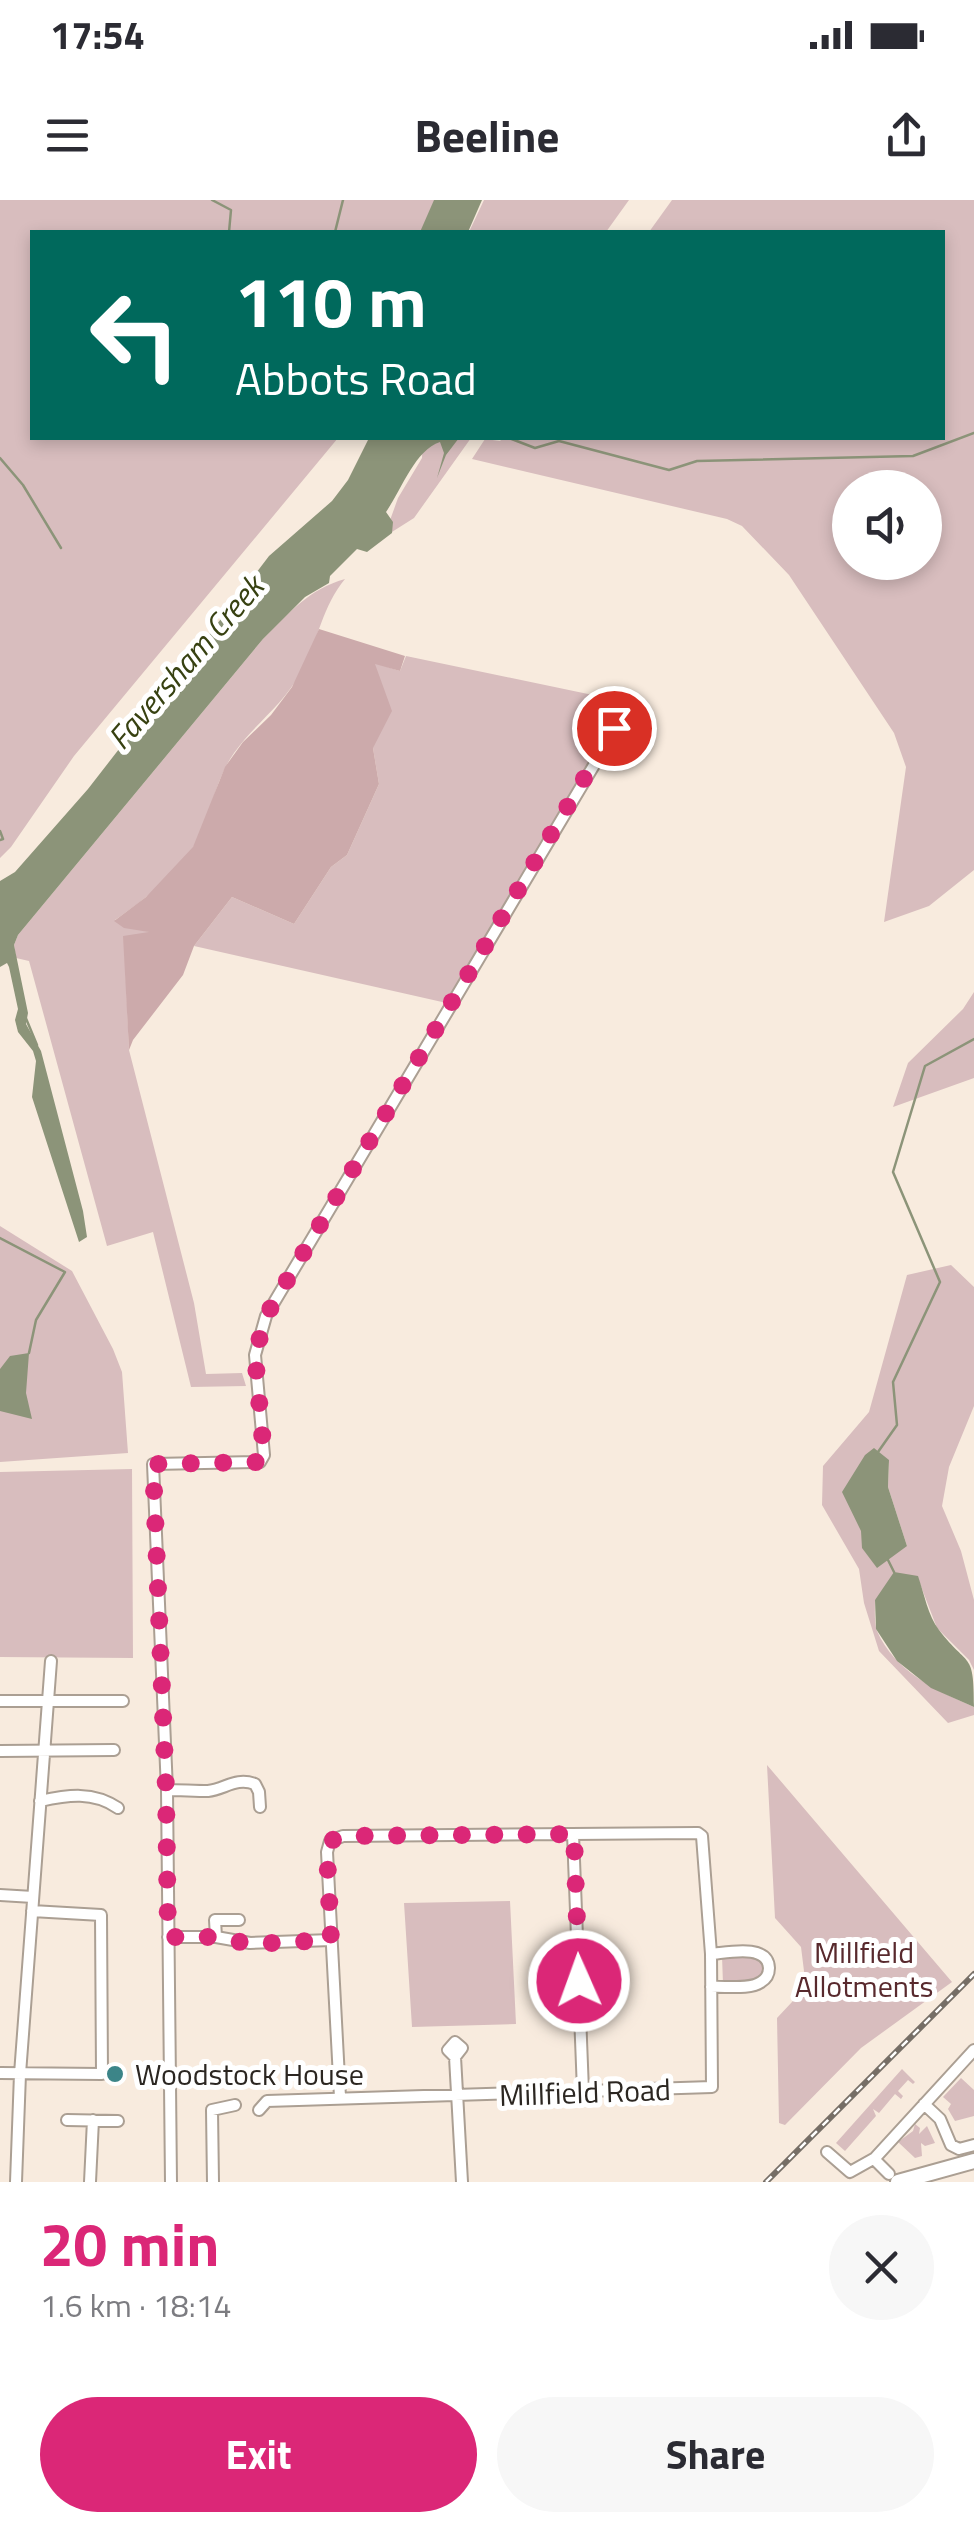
<!DOCTYPE html>
<meta charset="utf-8">
<style>
body{margin:0;font-family:"Titillium Web",sans-serif;background:#f7f7f7;color:#2b2b33;height:100vh;display:flex;flex-direction:column;font-size:38px;white-space:nowrap}
*{box-sizing:border-box;margin:0}
p{font-size:32px;color:#7c7c81}
.icon{flex:none;width:55px;height:55px;fill:none;stroke:currentColor;stroke-width:2;stroke-linecap:round;stroke-linejoin:round}
.map{position:relative;height:1982px;overflow:hidden}
.side{display:flex;flex-direction:column;background:#fff;flex:1}
.side>*{flex:none}
.banner{position:absolute;left:30px;top:30px;width:915px;height:210px;border-radius:0px;box-shadow:0 5px 15px #0003;background:#00695c;color:#fff;overflow:hidden}
.fabs{position:absolute;left:832px;top:270px;display:grid;gap:20px}
.fabs a{display:grid;place-items:center;width:110px;height:110px;border-radius:50%;background:#fff;box-shadow:0 5px 15px #0003;font-size:50px}
.pin{position:absolute;display:grid;place-items:center;width:85px;height:85px;color:#fff;margin:-42px;border:5px solid #fff;border-radius:50%;box-shadow:0 2px 10px #0007}
.me{position:absolute;width:110px;margin:-55px;rotate:358deg;stroke-linejoin:round;filter:drop-shadow(0 0 8px #0008)}
.turn{display:flex;align-items:center;gap:35px;height:210px;padding:0 40px;font-size:45px}
.turn .icon{width:130px;height:130px;stroke-width:2.5}
.turn b{display:block;font-size:70px;line-height:85px}
.round{display:grid;place-items:center;flex:none;width:105px;height:105px;border-radius:52px;background:#f7f7f7}
.overview{display:flex;align-items:center;justify-content:space-between;height:170px;padding:0 40px}
h1{font-size:60px;font-weight:700;line-height:75px;color:#db2777}
.action{display:flex;gap:20px;margin-top:auto;padding:20px 40px}
.action a{flex:1;height:115px;border-radius:60px;background:#db2777;color:#fff;font-size:40px;font-weight:700;line-height:115px;text-align:center}
.action a+a{background:#f7f7f7;color:#2b2b33}
.status{display:flex;justify-content:space-between;align-items:center;height:70px;padding:0 50px;background:#fff;direction:ltr}
.status svg{height:28px;fill:currentColor}
header{display:flex;justify-content:space-between;align-items:center;height:130px;padding:0 40px;background:#fff;font-size:45px;font-weight:700}
.map>svg:first-child{display:block}
</style>
<div class="status"><b>17:54</b><svg viewBox="0 0 49 12"><path d="M0 12V9h3v3zM5 12V6h3v6zM10 12V3h3v9zM15 12V0h3v12zM26 1h20v11H26zM47 4h2v5h-2z"/></svg></div>
<header><svg class="icon" aria-label="menu" viewBox="0 0 24 24"><path d="M4 6h16M4 12h16M4 18h16"/></svg>Beeline<svg class="icon" aria-label="share" viewBox="0 0 24 24"><path d="M12 15V3M7 8l5-5 5 5M5 13v7h14v-7"/></svg></header>
<div class="map">
<svg width="974" height="1982" viewBox="0 0 974 1982">
<rect width="100%" height="100%" fill="#f8ebde"/>
<path fill="#d8bdbe" fill-rule="evenodd" d="M0 0H436L423 32H32V238H338L74 556 11 647 0 658Z
M484 0H629L606 32H469Z
M672 0H974V670L929 706 884 722 906 567 894 533 789 375 742 326 727 319 472 259 485 239 500 241 503 238H942V32H649ZM850 288H925V362H850Z
M423 238H471L414 318 384 337 398 298 422 258Z
M345 379C323 405 318 440 302 470 283 506 256 522 234 553 215 580 212 611 198 639 182 671 144 700 115 720L153 733 124 737 129 850 194 1103 206 1174 242 1173 246 1186 191 1187 153 1032 107 1046 29 761 16 758 14 745 18 735 263 439C289 413 309 389 345 379Z
M406 456 631 503 451 804 194 746 232 697 294 724 331 667 347 655 379 584 373 548 375 463 400 471Z
M974 792V878L893 907 908 863 963 809Z
M0 1026 72 1071 113 1149 122 1172 128 1253 0 1262Z
M951 1065 974 1087V1206L949 1267 942 1306 961 1351 974 1400V1470L969 1460 937 1428 917 1376 875 1400C875 1410 874 1422 877 1431 895 1472 936 1490 974 1507V1515L948 1523 879 1451 864 1403 859 1369 822 1305 823 1266 869 1212 907 1075ZM889 1261 888 1287 907 1346 862 1348V1331Z
M132 1269 133 1458 0 1457V1272Z
M767 1565 952 1782 861 1848 785 1925 779 1923 777 1818 806 1787 801 1747 775 1718Z
M510 1701 516 1824 412 1827 404 1703Z
M750 1755 764 1765V1772L757 1781 723 1784 722 1756Z
M902 1869 915 1882 913 1884 908 1880 898 1891 903 1896 901 1899 895 1894 879 1913 873 1909 876 1916 845 1951 836 1943Z
M961 1878 974 1890V1916L955 1921 948 1909 951 1904 943 1897Z
M915 1924 920 1928 919 1934 927 1926 935 1943 925 1946 921 1943 922 1956 915 1958 898 1942 913 1931Z"/>
<path fill="#ccaaab" d="M319 429 405 456 400 471 375 464 392 511 373 548 379 584 347 655 331 667 294 724 232 697 194 746 183 775 133 840 129 850 123 736 149 732 124 728 114 721 146 697 193 647 225 567 243 542 271 515 292 487Z"/>
<path fill="#8c9479" d="M434 0H482L468 32H420Z
M369 238H459L446 255 437 278 444 253 440 242C415 250 402 289 386 312L393 322 392 333 367 352 357 349 330 376 329 383 305 397 263 439 18 735 14 745 28 813 26 824 41 851 83 1011 87 1037 79 1042 32 897 36 861 33 851 18 832 15 820 18 809 9 767 7 763 0 767V681L15 672 88 589 154 504 158 494 175 479 269 356 332 301 348 280Z
M29 1153 26 1193 32 1219 0 1211V1169L10 1156Z
M874 1248 889 1260 888 1287 907 1346 877 1368 862 1348 861 1331 842 1292 865 1255Z
M894 1372 918 1376C924 1393 928 1416 939 1430 969 1469 974 1450 974 1507L931 1488 897 1461 876 1429 875 1400Z"/>
<g fill="none" stroke-linecap="round" stroke-linejoin="round">
<path stroke="#8c9479" stroke-width="2.5" d="M212 0 231 10 229 32
M335 32 343 0
M509 238 535 248 559 241 669 270 697 261 913 256 974 233
M0 258 23 285 61 348
M0 631 3 639 0 640
M25 816 37 845
M0 1038 65 1072 36 1120 29 1153
M878 1252 897 1225 893 1182 940 1082 893 972 925 866 974 839
M888 1360 894 1372"/>
<defs>
<path id="street" d="M0 1501H123
M0 1551 114 1550
M167 1590C180 1590 195 1591 208 1591 225 1589 236 1577 255 1584L259 1592 260 1607
M40 1601C68 1595 93 1591 118 1608
M573 1634 583 1891
M0 1695 33 1697
M168 1737H216L250 1743 331 1740
M216 1737 215 1720H239
M711 1754C726 1753 768 1743 769 1768 769 1774 766 1779 761 1782 750 1790 725 1786 711 1787
M455 1857 448 1850 455 1842 462 1848 455 1857 462 1982
M0 1873 102 1874 101 1715 32 1711
M924 1904 940 1919 951 1945 959 1949 974 1945
M259 1910 267 1901 712 1887 711 1754 702 1636 698 1633 343 1636 330 1641 327 1652 340 1897
M67 1920 118 1921
M827 1952 850 1972 875 1958 974 1850
M874 1959 889 1974
M16 1982 20 1874 51 1461
M90 1982 93 1920
M171 1982 167 1590 153 1264 260 1262 264 1255 255 1155 266 1116 631 503
M213 1982 212 1910 235 1905"/>
<path id="secondary" d="M898 1982 974 1961"/>
</defs>
<use href="#street" stroke="#ab9f93" stroke-width="14"/>
<use href="#secondary" stroke="#ab9f93" stroke-width="18"/>
<use href="#street" stroke="#fff" stroke-width="10"/>
<use href="#secondary" stroke="#fff" stroke-width="14"/>
<defs>
<path id="rail" d="M766 1982 974 1774"/>
</defs>
<use href="#rail" stroke="#766e66" stroke-width="6"/>
<use href="#rail" stroke="#fff" stroke-width="2.5" stroke-dasharray="8" stroke-linecap="butt"/>
</g>
<g fill="none" stroke-linecap="round" stroke-linejoin="round">
<path stroke="#db2777" stroke-width="18" stroke-dasharray="0 32.4" d="M579 1781 574 1634 343 1636 330 1641 327 1652 331 1740 250 1744 216 1737H168L166 1590 153 1264 260 1262 264 1255 255 1155 266 1116 614 528"/>
</g>
<circle fill="#3c8588" stroke="#fff" stroke-width="4" cx="115" cy="1874" r="10"/>
<g text-anchor="middle" dominant-baseline="central" stroke-width="10" stroke-linejoin="round" paint-order="stroke">
<g font-size="30" fill="#58292d" stroke="#fff">
<text x="864" y="1752">Millfield<tspan x="864" dy="34">Allotments</tspan></text>
</g>
<g font-size="30" fill="#2b2621" stroke="#fff" text-anchor="start">
<text x="135" y="1874">Woodstock House</text>
</g>
<g font-size="30" fill="#2b2621" stroke="#fff">
<text transform="translate(585 1892) rotate(-2)">Millfield Road</text>
</g>
<g font-size="32" font-style="italic" fill="#374111" stroke="#fff">
<text transform="translate(185 462) rotate(-49)">Faversham Creek</text>
</g>
</g>
</svg>
<div class="fabs">
<a><svg class="icon" aria-label="sound" viewBox="0 0 24 24"><path d="M4 9h4l5-4v14l-5-4H4zM17 9q2 3 0 6"/></svg></a>
</div>
<div class="pin" style="left:614px;top:528px;background:#d93025"><svg class="icon" aria-label="arrive" viewBox="0 0 24 24"><path d="M6 21V4h12l-3 4 3 4H6"/></svg></div>
<svg class="me" style="left:579px;top:1781px" viewBox="-20 -20 40 40"><circle r="17" fill="#db2777" stroke="#fff" stroke-width="3"/><path d="M0-11L8 9 0 5-8 9z" fill="#fff"/></svg>
<div class="banner">
<div class="turn"><svg class="icon" aria-label="left" viewBox="0 0 24 24"><path d="M17 20v-9H6M10 6l-5 5 5 5"/></svg><div><b>110 m</b>Abbots Road</div></div>
</div>
</div>
<section class="side">
<div class="overview"><div><h1>20 min</h1><p>1.6 km · 18:14</p></div><a class="round"><svg class="icon" aria-label="close" viewBox="0 0 24 24"><path d="M6 6l12 12M18 6L6 18"/></svg></a></div>
<div class="action"><a>Exit</a><a>Share</a></div>
</section>
